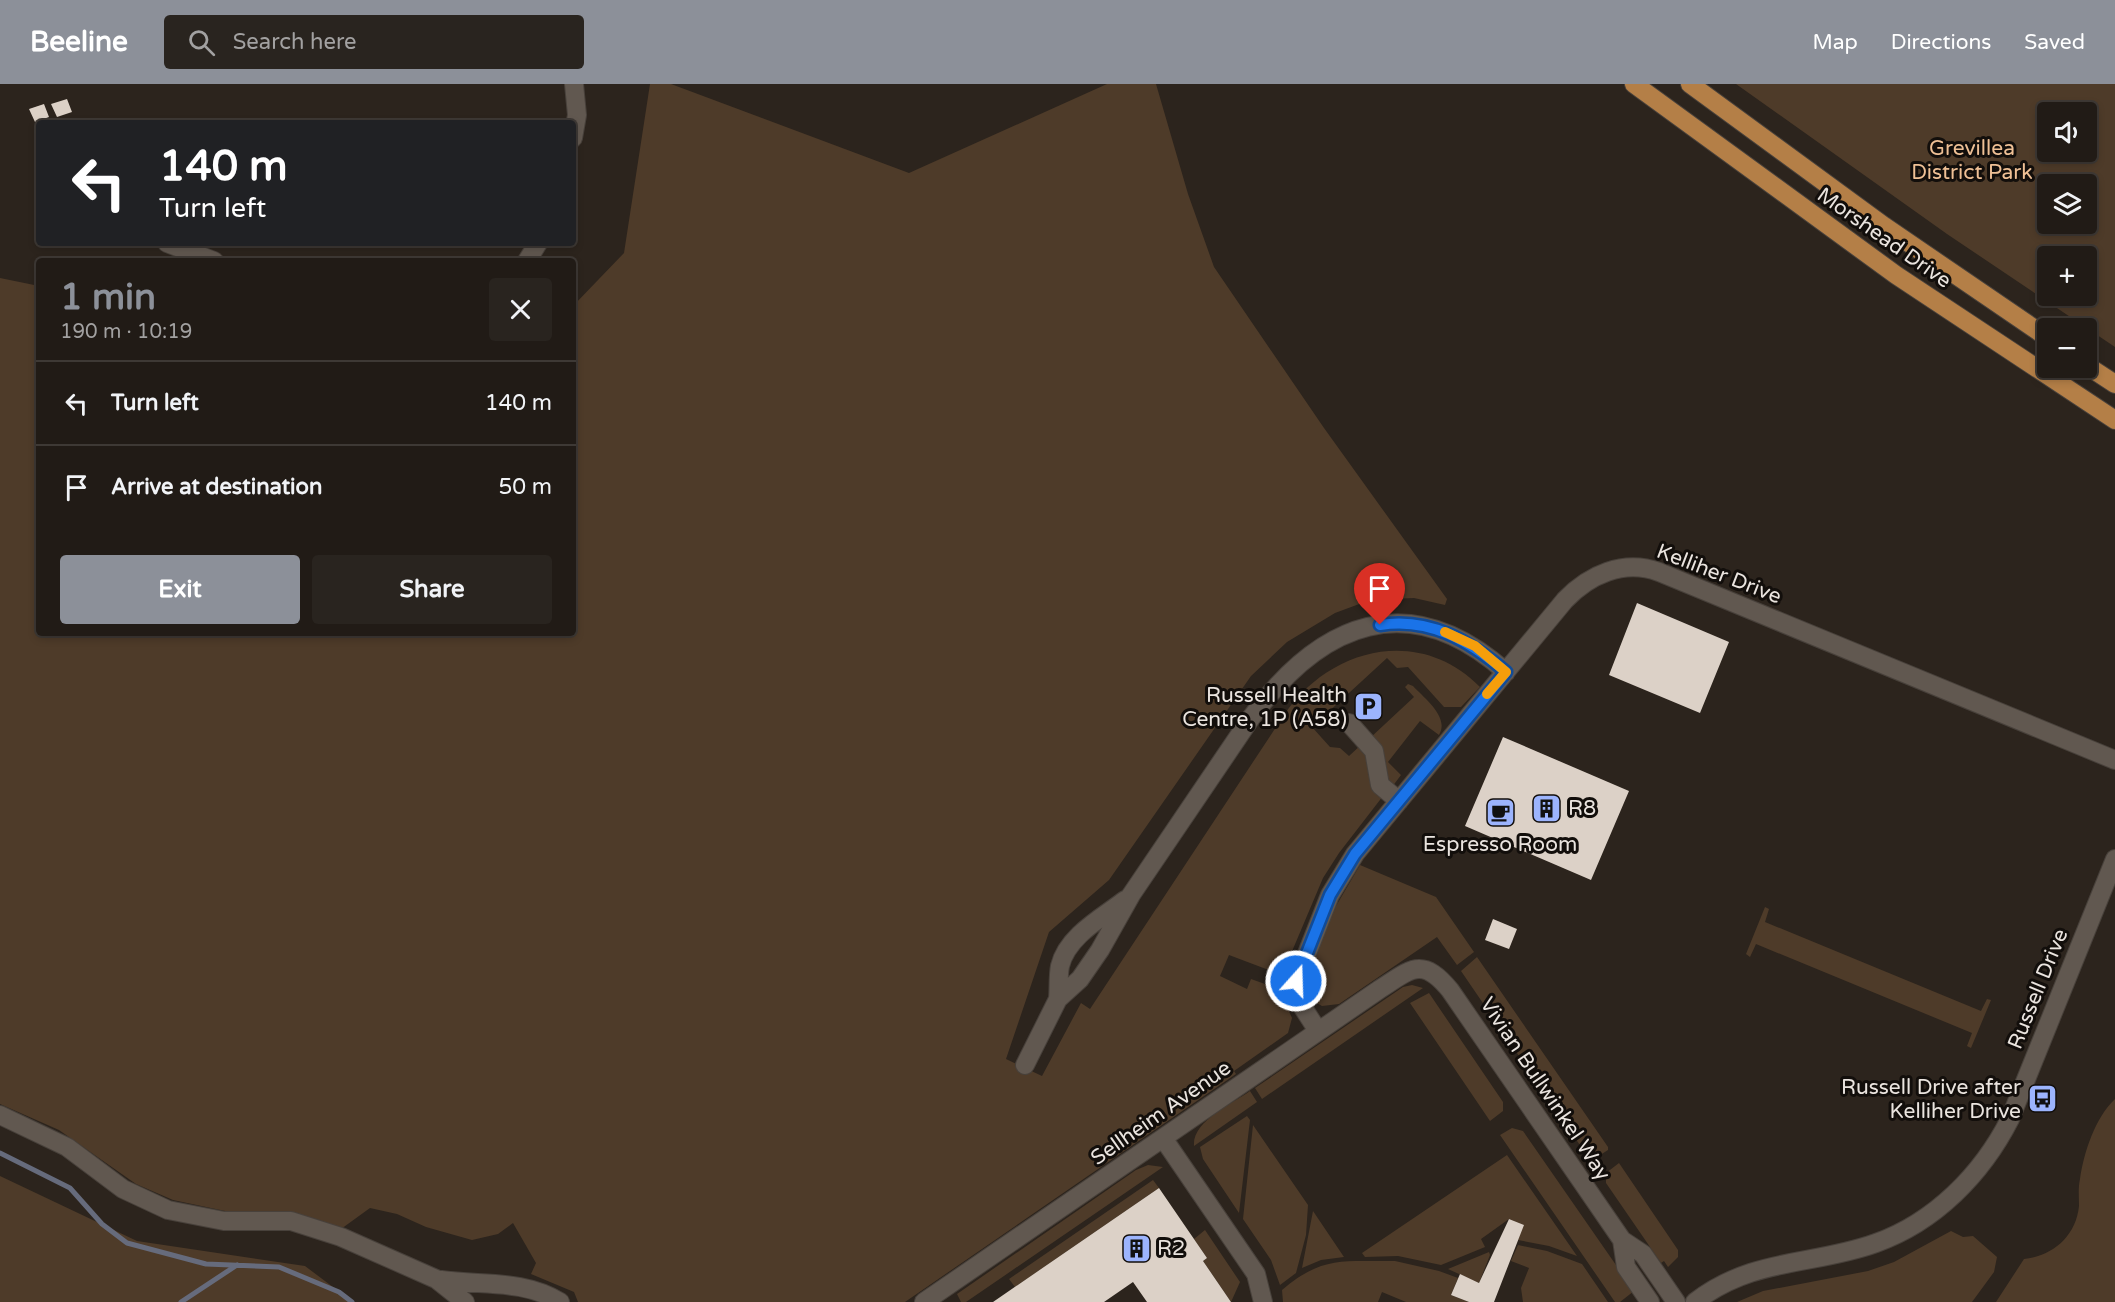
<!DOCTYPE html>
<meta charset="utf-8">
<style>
body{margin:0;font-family:"Varela Round",sans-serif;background:#29241f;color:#f1f3f6;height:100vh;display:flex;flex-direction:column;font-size:22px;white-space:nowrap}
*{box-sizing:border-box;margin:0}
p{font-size:20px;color:#a2a1a1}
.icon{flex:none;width:33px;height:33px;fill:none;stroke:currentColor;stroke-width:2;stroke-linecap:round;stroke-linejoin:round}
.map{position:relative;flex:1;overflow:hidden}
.details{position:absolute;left:36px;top:174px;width:540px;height:378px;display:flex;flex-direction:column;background:#211b16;border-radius:6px;box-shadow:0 3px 9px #0003,0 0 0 2px #3e3935}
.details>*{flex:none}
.hud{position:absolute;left:36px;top:36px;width:540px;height:126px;border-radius:6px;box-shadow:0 3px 9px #0003,0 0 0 2px #3e3935;background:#202124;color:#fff;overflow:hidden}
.fabs{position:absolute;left:2037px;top:18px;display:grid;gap:12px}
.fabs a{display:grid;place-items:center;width:60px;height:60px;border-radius:6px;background:#211b16;box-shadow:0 3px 9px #0003,0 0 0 2px #3e3935;font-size:30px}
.pin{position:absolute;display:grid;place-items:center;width:51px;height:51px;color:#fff;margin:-62px -26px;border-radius:50% 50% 50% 0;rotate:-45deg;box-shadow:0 0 6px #0007}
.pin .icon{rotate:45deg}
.me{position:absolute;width:66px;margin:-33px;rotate:20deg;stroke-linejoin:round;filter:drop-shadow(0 0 4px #0008)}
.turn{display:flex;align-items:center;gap:21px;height:126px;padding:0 24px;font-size:27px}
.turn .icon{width:78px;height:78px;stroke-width:2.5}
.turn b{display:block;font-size:42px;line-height:51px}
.round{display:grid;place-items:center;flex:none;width:63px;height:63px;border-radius:6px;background:#29241f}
.overview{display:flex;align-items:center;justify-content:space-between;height:102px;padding:0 24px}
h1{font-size:36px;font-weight:800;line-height:45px;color:#8c9099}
.action{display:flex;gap:12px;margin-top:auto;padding:12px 24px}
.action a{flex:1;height:69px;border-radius:6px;background:#8c9099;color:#fff;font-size:24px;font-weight:800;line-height:69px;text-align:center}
.action a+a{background:#29241f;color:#f1f3f6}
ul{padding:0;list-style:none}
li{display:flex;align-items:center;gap:18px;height:84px;padding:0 24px;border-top:2px solid #3e3935}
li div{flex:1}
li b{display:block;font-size:22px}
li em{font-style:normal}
header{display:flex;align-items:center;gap:36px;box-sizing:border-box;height:84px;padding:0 30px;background:#8c9099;color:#fff}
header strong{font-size:28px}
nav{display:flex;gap:33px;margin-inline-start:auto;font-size:21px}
.search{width:420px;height:54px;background:#29241f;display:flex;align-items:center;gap:15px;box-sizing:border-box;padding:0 21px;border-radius:6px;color:#a2a1a1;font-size:22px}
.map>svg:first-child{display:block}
</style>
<header>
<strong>Beeline</strong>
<div class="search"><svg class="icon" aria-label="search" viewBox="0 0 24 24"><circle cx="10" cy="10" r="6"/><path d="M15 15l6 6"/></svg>Search here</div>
<nav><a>Map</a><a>Directions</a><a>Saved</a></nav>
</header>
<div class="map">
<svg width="2115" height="1218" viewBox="0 0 2115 1218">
<rect width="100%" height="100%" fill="#2c241d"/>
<path fill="#4e3b29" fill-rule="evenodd" d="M650 0H671L909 89 1107 0H1156L1188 110 1214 183 1324 344 1447 515 1445 521 1414 514 1390 515 1362 519 1335 529 1287 558 1251 592 1109 796 1049 848 1006 975 1042 992 1081 919 1090 925 1284 631C1329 564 1419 541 1480 603L1461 623H1444L1408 583 1397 584 1387 574 1312 643 1330 663 1340 664 1349 672 1362 660 1383 712 1339 769 1323 794 1282 891 1229 871 1220 892 1247 905 1251 895 1279 905 1292 934 1288 949 1234 987 1236 990 905 1218H578L574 1208 531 1190 536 1179 513 1139 498 1150 472 1156 426 1143 397 1130 370 1124 341 1145 273 1129 225 1127 173 1116 136 1100 59 1046 0 1020V194L39 202V549H573V222L624 169Z
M1736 0H2115V263L1947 150ZM2048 28H2086V68H2048ZM2048 100H2086V140H2048ZM2048 172H2086V212H2048Z
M1408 600 1413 602C1424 614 1450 633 1439 651L1420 637 1388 678 1401 691 1392 703 1388 701 1370 654 1414 613 1405 603Z
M1360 781 1436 813 1474 868 1457 881 1437 853 1339 920 1322 922 1310 915 1305 903 1307 892 1336 822Z
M1765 823 1769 825 1765 838 1981 927 1987 915 1991 916 1971 964 1967 962 1972 949 1756 860 1750 873 1746 870Z
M1477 873 1608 1063V1066L1597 1073H1591L1586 1070 1461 887Z
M1412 901 1423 904 1262 1015 1255 1004 1403 903Z
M1429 909 1503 1018V1027L1490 1037 1410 919Z
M1250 1007 1257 1018 1194 1062C1192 1037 1232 1020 1250 1007Z
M2115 1015V1218H1996L2024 1175C2053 1172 2076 1152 2079 1122 2079 1113 2078 1104 2080 1095 2084 1068 2095 1034 2115 1015Z
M1247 1032 1250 1036 1239 1129 1203 1075 1200 1063Z
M1253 1041 1308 1121 1306 1151 1296 1189 1280 1201 1271 1176 1243 1135Z
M1512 1044 1523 1047 1634 1207 1620 1218H1615L1500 1051Z
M1507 1071 1577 1172 1549 1162 1518 1156 1523 1141 1509 1135 1481 1155 1485 1163 1441 1181 1398 1172 1365 1173 1362 1169Z
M1619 1079 1678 1166V1173L1668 1183 1664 1177 1661 1179 1606 1099V1089Z
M1148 1081 1163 1083 966 1218H961L957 1210 1136 1086Z
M0 1092 137 1157 305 1182 353 1218H0Z
M1153 1096 1159 1104 1015 1203 1009 1195Z
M1313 1127 1344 1173 1321 1176 1302 1184Z
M1205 1146 1240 1198 1231 1218 1203 1177 1207 1174 1194 1155Z
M1951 1147 1963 1153 1973 1152 1997 1173 1994 1188 1972 1218H1737L1763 1207 1868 1187 1894 1178Z
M1518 1161 1547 1167 1582 1180 1608 1218H1523L1521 1204 1529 1184 1511 1177Z
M1489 1168 1490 1171 1479 1199 1448 1185Z
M1395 1177 1439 1187 1458 1194 1451 1211 1469 1218H1406L1382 1208 1378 1218H1283L1282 1206C1323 1171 1344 1178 1395 1177Z"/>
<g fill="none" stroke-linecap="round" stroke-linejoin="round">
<path stroke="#666b7c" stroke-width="5" d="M0 1069 70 1104 102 1140 127 1159 206 1180 279 1183 339 1208 352 1218
M181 1218 237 1181"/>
</g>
<path fill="#dcd1c7" d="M67 15 72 28 57 33 51 20Z
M44 20 49 33 35 38 29 25Z
M1637 519 1729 558 1700 629 1609 591Z
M1503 653 1629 707 1591 796 1465 742Z
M1493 835 1517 845 1509 865 1485 856Z
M1159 1104 1207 1174 1203 1177 1231 1218H1147L1133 1198 1104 1218H993Z
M1509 1135 1524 1141 1494 1218H1469L1451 1211 1460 1190 1479 1199Z"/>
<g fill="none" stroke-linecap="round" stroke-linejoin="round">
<defs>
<path id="minor" d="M573 54 577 31 574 0
M167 159 214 177
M527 177 538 159
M1349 639 1374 667 1380 701 1399 717
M1058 915C1059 904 1058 892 1060 882 1067 852 1103 833 1125 816
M1318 947 1298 916 1295 900 1330 811 1355 770 1565 516C1589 491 1623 475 1659 488L2115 676
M1025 981 1058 915 1080 895 1100 866 1131 811 1251 634C1321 538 1409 502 1506 588
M0 1031 67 1063 123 1105 168 1126 224 1137H291L341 1153 436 1195 465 1218
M1163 1054 1256 1190 1263 1218
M1622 1156 1626 1183 1650 1218
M441 1196C482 1202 523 1195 560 1218
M924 1218 1380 905C1411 885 1422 872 1450 906L1622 1156 1643 1170 1676 1218
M1695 1218C1753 1173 1813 1182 1876 1159 1935 1138 1982 1090 2010 1035L2115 775"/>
<path id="major" d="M1634 0 1896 191 2115 336
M1690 0 1884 142 2048 254
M2086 281 2115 300"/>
</defs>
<use href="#minor" stroke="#48413b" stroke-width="20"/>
<use href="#major" stroke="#48413b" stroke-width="20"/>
<use href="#minor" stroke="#615850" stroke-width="18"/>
<use href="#major" stroke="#b47f47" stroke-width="18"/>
</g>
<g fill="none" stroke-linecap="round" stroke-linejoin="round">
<defs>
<path id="route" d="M1296 897 1330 811 1355 770 1506 588C1470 557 1430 533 1380 541"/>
</defs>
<use href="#route" stroke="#114b97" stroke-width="15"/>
<use href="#route" stroke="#1a73e8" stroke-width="10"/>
<path stroke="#f59e0b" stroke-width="10" d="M1445 548 1475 562 1506 588 1487 610"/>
</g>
<defs>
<symbol id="parking-square" viewBox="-11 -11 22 22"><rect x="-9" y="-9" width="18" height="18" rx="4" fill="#9cb4fd" stroke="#120e0b"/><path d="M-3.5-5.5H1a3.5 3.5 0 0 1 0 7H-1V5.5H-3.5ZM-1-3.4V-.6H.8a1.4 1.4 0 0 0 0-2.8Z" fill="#111"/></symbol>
<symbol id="building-square" viewBox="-11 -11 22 22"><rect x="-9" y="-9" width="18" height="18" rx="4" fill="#9cb4fd" stroke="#120e0b"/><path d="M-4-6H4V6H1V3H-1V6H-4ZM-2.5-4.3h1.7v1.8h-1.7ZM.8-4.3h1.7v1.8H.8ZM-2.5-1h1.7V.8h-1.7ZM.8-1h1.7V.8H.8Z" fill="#111"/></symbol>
<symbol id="cafe-square" viewBox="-11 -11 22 22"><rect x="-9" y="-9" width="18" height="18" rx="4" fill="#9cb4fd" stroke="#120e0b"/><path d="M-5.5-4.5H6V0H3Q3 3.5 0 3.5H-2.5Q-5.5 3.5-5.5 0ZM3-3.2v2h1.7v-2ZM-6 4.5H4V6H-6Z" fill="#111"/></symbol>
<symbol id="bus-square" viewBox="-11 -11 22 22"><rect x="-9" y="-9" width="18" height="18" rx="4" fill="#9cb4fd" stroke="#120e0b"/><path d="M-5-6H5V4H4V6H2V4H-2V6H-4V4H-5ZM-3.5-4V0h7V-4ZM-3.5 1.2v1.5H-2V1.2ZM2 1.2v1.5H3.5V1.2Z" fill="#111"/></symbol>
</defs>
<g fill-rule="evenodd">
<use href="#parking-square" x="1352" y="606" width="33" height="33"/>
<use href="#building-square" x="1530" y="708" width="33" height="33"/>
<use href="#cafe-square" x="1484" y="712" width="33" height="33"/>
<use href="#bus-square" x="2026" y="998" width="33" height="33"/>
<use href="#building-square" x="1120" y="1148" width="33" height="33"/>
</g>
<g text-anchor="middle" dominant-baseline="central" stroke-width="6" stroke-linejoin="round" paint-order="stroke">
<g font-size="21" fill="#efc095" stroke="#120e0b">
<text x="1972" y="64">Grevillea<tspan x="1972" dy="24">District Park</tspan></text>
</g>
<g font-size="21" fill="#eae4df" stroke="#120e0b">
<text transform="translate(1884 154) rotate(35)">Morshead Drive</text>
<text transform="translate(1719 490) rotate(21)">Kelliher Drive</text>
<text transform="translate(2038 905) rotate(-68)">Russell Drive</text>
<text transform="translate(1545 1005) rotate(56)">Vivian Bullwinkel Way</text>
<text transform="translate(1161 1029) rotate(-35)">Sellheim Avenue</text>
</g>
<g font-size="21" fill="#eae4df" stroke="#120e0b" text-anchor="end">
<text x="1347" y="611">Russell Health<tspan x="1347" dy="24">Centre, 1P (A58)</tspan></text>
<text x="1568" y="724" text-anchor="start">R8</text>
<text x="1500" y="760" text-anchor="middle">Espresso Room</text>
<text x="2021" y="1003">Russell Drive after<tspan x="2021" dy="24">Kelliher Drive</tspan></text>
<text x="1157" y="1164" text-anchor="start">R2</text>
</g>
</g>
</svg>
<div class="fabs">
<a><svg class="icon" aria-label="sound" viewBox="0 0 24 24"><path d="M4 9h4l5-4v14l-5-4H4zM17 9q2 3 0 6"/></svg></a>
<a><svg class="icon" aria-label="layers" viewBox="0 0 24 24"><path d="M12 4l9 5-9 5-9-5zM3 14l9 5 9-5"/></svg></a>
<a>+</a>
<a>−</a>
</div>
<div class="pin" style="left:1380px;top:541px;background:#d93025"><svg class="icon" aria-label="arrive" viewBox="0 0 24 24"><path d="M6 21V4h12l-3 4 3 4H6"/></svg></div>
<svg class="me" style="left:1296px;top:897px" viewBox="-20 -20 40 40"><circle r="17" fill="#1a73e8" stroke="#fff" stroke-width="3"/><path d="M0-11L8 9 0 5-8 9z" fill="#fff"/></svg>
<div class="hud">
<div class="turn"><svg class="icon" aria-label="left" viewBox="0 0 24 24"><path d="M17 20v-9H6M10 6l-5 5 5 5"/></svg><div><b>140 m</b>Turn left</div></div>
</div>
<section class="details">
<div class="overview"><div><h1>1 min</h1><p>190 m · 10:19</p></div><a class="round"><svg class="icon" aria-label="close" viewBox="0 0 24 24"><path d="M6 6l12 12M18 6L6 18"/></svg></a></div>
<ul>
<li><svg class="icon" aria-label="left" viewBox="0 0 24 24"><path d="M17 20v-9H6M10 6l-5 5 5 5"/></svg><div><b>Turn left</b></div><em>140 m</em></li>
<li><svg class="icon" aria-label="arrive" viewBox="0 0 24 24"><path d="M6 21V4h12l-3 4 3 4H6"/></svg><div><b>Arrive at destination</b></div><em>50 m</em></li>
</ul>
<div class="action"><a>Exit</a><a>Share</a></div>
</section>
</div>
